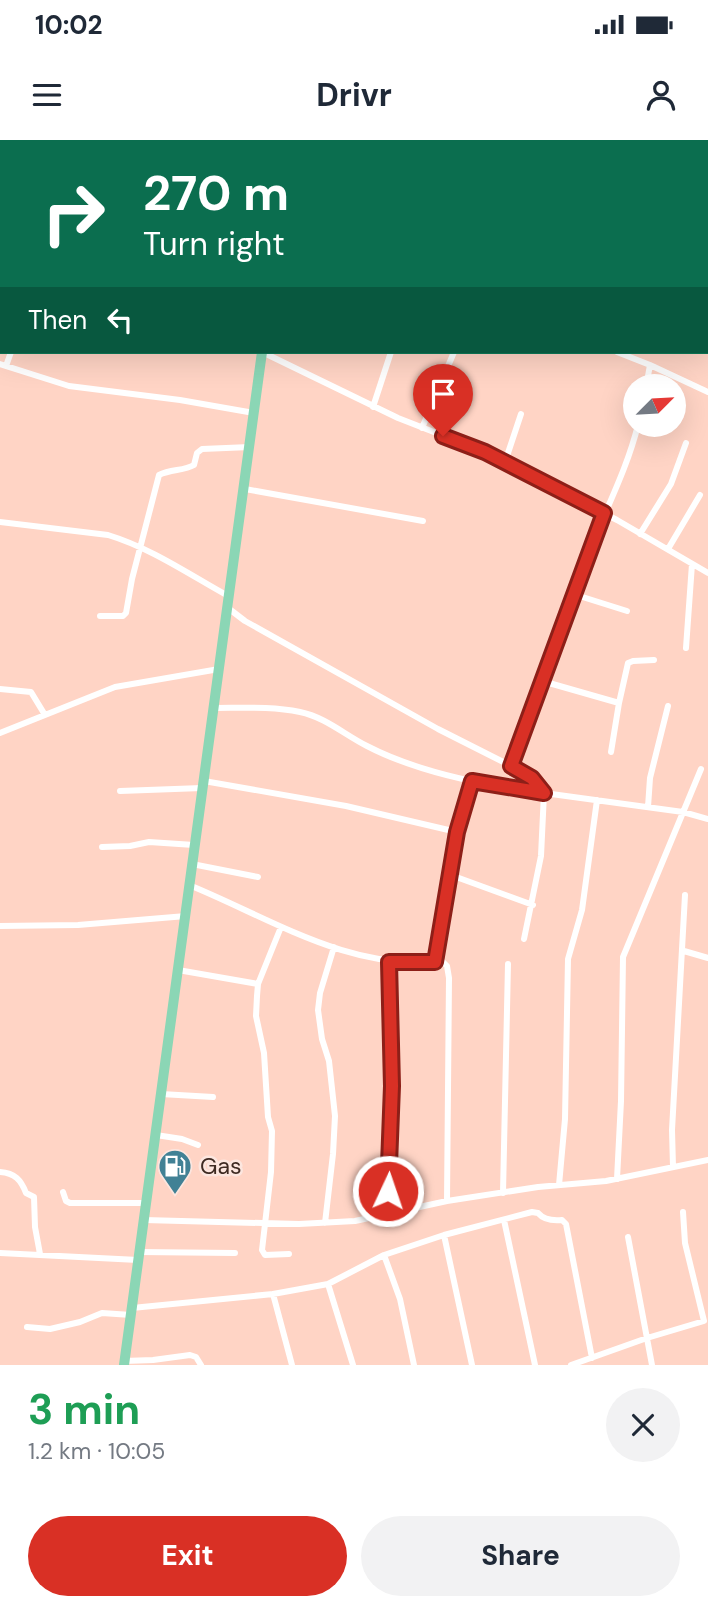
<!DOCTYPE html>
<meta charset="utf-8">
<style>
body{margin:0;font-family:"DM Sans",sans-serif;background:#f2f2f3;color:#1f2937;height:100vh;display:flex;flex-direction:column;font-size:26px;white-space:nowrap}
*{box-sizing:border-box;margin:0}
p{font-size:23px;color:#747a83}
.icon{flex:none;width:38px;height:38px;fill:none;stroke:currentColor;stroke-width:2;stroke-linecap:round;stroke-linejoin:round}
.map{position:relative;height:1225px;overflow:hidden}
.details{display:flex;flex-direction:column;background:#fff;flex:1}
.details>*{flex:none}
.hud{position:absolute;left:0px;top:0px;width:709px;height:214px;box-shadow:0 7px 28px #0002;background:#0b6e4f;color:#fff;overflow:hidden}
.needle{width:46px;rotate:66deg}
.buttons{position:absolute;left:623px;top:234px;display:grid;gap:14px}
.buttons a{display:grid;place-items:center;width:63px;height:63px;border-radius:50%;background:#fff;box-shadow:0 7px 28px #0002;font-size:35px}
.pin{position:absolute;display:grid;place-items:center;width:60px;height:60px;color:#fff;margin:-72px -30px;border-radius:50% 50% 50% 0;rotate:-45deg;box-shadow:0 0 7px #0007}
.pin .icon{rotate:45deg}
.me{position:absolute;width:77px;margin:-38px;rotate:3deg;stroke-linejoin:round;filter:drop-shadow(0 0 5px #0008)}
.turn{display:flex;align-items:center;gap:24px;height:147px;padding:0 28px;font-size:32px}
.turn .icon{width:91px;height:91px;stroke-width:2.5}
.turn b{display:block;font-size:49px;line-height:60px}
.then{display:flex;align-items:center;height:66px;padding:0 28px;background:#0003;gap:14px;font-size:26px}
.round{display:grid;place-items:center;flex:none;width:74px;height:74px;border-radius:37px;background:#f2f2f3}
.summary{display:flex;align-items:center;justify-content:space-between;height:119px;padding:0 28px}
h1{font-size:42px;font-weight:700;line-height:52px;color:#1e9e55}
.primary-button{display:flex;gap:14px;margin-top:auto;padding:14px 28px}
.primary-button a{flex:1;height:80px;border-radius:42px;background:#d93025;color:#fff;font-size:28px;font-weight:700;line-height:80px;text-align:center}
.primary-button a+a{background:#f2f2f3;color:#1f2937}
.status{display:flex;justify-content:space-between;align-items:center;height:49px;padding:0 35px;background:#fff;direction:ltr}
.status svg{height:19px;fill:currentColor}
header{display:flex;justify-content:space-between;align-items:center;height:91px;padding:0 28px;background:#fff;font-size:32px;font-weight:700}
.map>svg:first-child{display:block}
</style>
<div class="status"><b>10:02</b><svg viewBox="0 0 49 12"><path d="M0 12V9h3v3zM5 12V6h3v6zM10 12V3h3v9zM15 12V0h3v12zM26 1h20v11H26zM47 4h2v5h-2z"/></svg></div>
<header><svg class="icon" aria-label="menu" viewBox="0 0 24 24"><path d="M4 6h16M4 12h16M4 18h16"/></svg>Drivr<svg class="icon" aria-label="person" viewBox="0 0 24 24"><circle cx="12" cy="8" r="4"/><path d="M4 21q1-7 8-7t8 7"/></svg></header>
<div class="map">
<svg width="708" height="1225" viewBox="0 0 708 1225">
<rect width="100%" height="100%" fill="#ffd4c5"/>
<g fill="none" stroke-linecap="round" stroke-linejoin="round">
<path stroke="#fff" stroke-width="6" d="M36 0 37 2
M371 0V2
M584 0 585 2
M707 55H708
M0 95H2
M0 128 2 129
M707 135H708
M0 176 2 177
M262 212 398 278 485 312 617 380 708 433
M617 212 650 225 708 252
M0 224 69 246 180 260 254 273
M6 226 11 212
M646 247 650 225
M373 267 391 212
M422 288 454 212
M505 322 521 274
M245 349 423 381
M0 382 108 395C151 408 190 435 230 457
M640 394 671 344 686 303
M668 409 700 355
M573 454 627 471
M228 468 245 481 438 589 523 632 532 638 544 653 683 672 708 679
M100 476H123L126 473 132 439 159 335C171 329 184 331 194 325L197 313 202 309 250 307
M686 508 692 424
M542 541 619 563 628 523 633 521 654 520
M0 549 31 552 45 575
M214 568C242 568 272 566 300 572 325 577 345 595 367 606 417 632 488 646 544 653L541 716 524 799
M0 593 115 547 219 529
M611 612 619 563
M511 626C536 557 559 488 586 420 603 374 626 333 638 285
M204 641 346 666 457 692
M120 651 202 648
M648 667 650 638 668 566
M102 707 130 706 149 702 194 705
M192 724 258 737
M448 734 533 765
M189 745C270 778 351 832 442 821L447 826 449 838 447 1061
M0 786 78 785 186 776
M281 787 258 844 257 856 256 876 264 913 268 977 272 991 271 1032 262 1110 265 1115 289 1114
M684 811 708 818
M434 822 457 692 472 641
M178 830 258 844
M161 954 213 957
M156 995 182 999 198 1005
M673 1027 672 990 685 755
M0 1032C15 1033 21 1040 26 1053L34 1057 35 1087 40 1114
M617 1039 621 961 623 817 701 629
M559 1045 565 979 568 819 582 770 597 660
M63 1052 66 1061 70 1063H146
M503 1053 508 824
M387 1073 392 946 389 822
M144 1080 299 1084 355 1081 447 1061 538 1047 606 1041 708 1020
M504 1080 535 1225
M325 1083 333 1014 335 976 329 921 322 899 318 870 320 853 334 807
M444 1095 472 1225
M628 1097 652 1225
M139 1112 235 1113
M0 1113 138 1120
M384 1115 400 1159 414 1225
M328 1144 353 1225
M273 1154 292 1225
M132 1168 273 1154 328 1144 384 1115 444 1095 532 1072 538 1073C544 1080 552 1081 562 1080L566 1084 592 1218
M27 1187 50 1189 80 1182 102 1173 131 1175
M124 1221 153 1220 190 1215 196 1217 201 1225
M571 1225 647 1198 704 1181 685 1103 683 1072"/>
<path stroke="#8bd6b5" stroke-width="10" d="M259 0V2
M124 1225 262 212"/>
</g>
<g fill="none" stroke-linecap="round" stroke-linejoin="round">
<defs>
<path id="route" d="M388 1051 392 946 389 822H435L457 692 472 641 544 653 532 638 511 626 604 373 485 312 443 296"/>
</defs>
<use href="#route" stroke="#8d1f18" stroke-width="18"/>
<use href="#route" stroke="#d93025" stroke-width="12"/>
</g>
<defs>
<symbol id="fuel-pin" viewBox="-11 -11 22 30"><path d="M0 17L-7.5 6A9.5 9.5 0 1 1 7.5 6Z" fill="#418195" stroke="#fce6df"/><path d="M-5.5-6h7V0h2V4h1.3V-2.5L3-4.5l.8-.8L6-3V5H2.5V1h-1V6h-7ZM-4.2-4.7v3.2H.2V-4.7Z" fill="#fff"/></symbol>
</defs>
<g fill-rule="evenodd">
<use href="#fuel-pin" x="156" y="1007" width="38" height="52"/>
</g>
<g text-anchor="middle" dominant-baseline="central" stroke-width="5" stroke-linejoin="round" paint-order="stroke">
<g font-size="23" fill="#3e2a22" stroke="#fce6df" text-anchor="start">
<text x="200" y="1026">Gas</text>
</g>
</g>
</svg>
<div class="buttons">
<a><svg class="needle" viewBox="-14 -14 28 28"><path d="M0-13l5 13h-10z" fill="#e53935"/><path d="M0 13l5-13h-10z" fill="#747a83"/></svg></a>
</div>
<div class="pin" style="left:443px;top:296px;background:#d93025"><svg class="icon" aria-label="arrive" viewBox="0 0 24 24"><path d="M6 21V4h12l-3 4 3 4H6"/></svg></div>
<svg class="me" style="left:388px;top:1051px" viewBox="-20 -20 40 40"><circle r="17" fill="#d93025" stroke="#fff" stroke-width="3"/><path d="M0-11L8 9 0 5-8 9z" fill="#fff"/></svg>
<div class="hud">
<div class="turn"><svg class="icon" aria-label="right" viewBox="0 0 24 24"><path d="M7 20v-9h11M14 6l5 5-5 5"/></svg><div><b>270 m</b>Turn right</div></div>
<div class="then">Then<svg class="icon" aria-label="left" viewBox="0 0 24 24"><path d="M17 20v-9H6M10 6l-5 5 5 5"/></svg></div>
</div>
</div>
<section class="details">
<div class="summary"><div><h1>3 min</h1><p>1.2 km · 10:05</p></div><a class="round"><svg class="icon" aria-label="close" viewBox="0 0 24 24"><path d="M6 6l12 12M18 6L6 18"/></svg></a></div>
<div class="primary-button"><a>Exit</a><a>Share</a></div>
</section>
